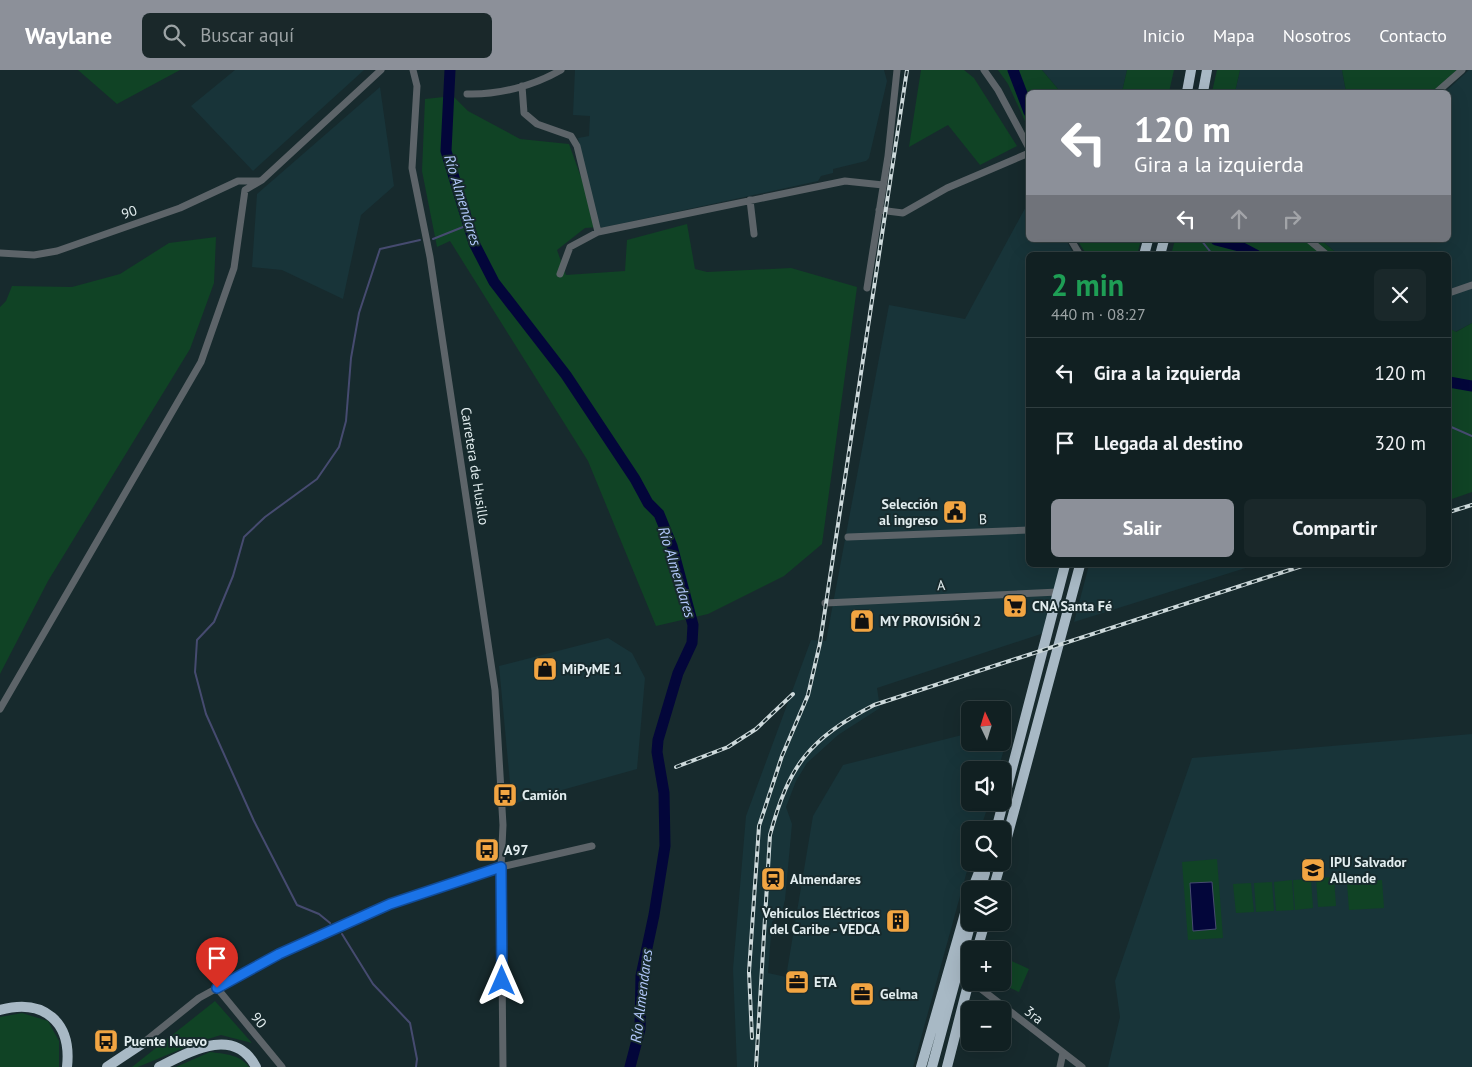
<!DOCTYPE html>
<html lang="es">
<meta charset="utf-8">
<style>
body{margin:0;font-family:"PT Sans",sans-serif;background:#1a282a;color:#f1f3f6;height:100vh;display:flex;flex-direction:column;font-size:19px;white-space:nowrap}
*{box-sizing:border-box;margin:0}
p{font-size:16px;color:#9ca3a5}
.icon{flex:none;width:28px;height:28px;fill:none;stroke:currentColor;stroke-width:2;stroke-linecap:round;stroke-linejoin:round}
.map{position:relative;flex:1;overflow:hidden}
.sheet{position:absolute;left:1026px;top:182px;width:425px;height:315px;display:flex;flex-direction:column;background:#112022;border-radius:8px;box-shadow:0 5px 20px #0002,0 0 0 1px #303e40}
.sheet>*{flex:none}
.hud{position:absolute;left:1026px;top:20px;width:425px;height:152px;border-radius:8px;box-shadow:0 5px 20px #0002,0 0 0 1px #303e40;background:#8c9099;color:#fff;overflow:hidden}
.needle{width:32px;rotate:356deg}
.fabs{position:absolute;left:961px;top:631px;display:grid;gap:10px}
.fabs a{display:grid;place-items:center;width:50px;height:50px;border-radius:8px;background:#112022;box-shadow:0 5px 20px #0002,0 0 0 1px #303e40;font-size:25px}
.pin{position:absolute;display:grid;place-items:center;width:42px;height:42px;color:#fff;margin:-51px -21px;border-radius:50% 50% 50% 0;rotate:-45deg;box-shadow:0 0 5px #0007}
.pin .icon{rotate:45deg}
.me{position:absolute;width:55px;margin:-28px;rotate:0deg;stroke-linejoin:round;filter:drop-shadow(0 0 4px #0008)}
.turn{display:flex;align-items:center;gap:18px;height:105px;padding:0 25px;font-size:22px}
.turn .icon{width:65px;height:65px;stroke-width:2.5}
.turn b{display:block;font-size:35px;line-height:42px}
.lanes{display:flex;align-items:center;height:48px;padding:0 25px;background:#0003;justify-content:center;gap:25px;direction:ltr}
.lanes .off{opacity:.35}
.round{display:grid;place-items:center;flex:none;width:52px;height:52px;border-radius:8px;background:#1a282a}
.headline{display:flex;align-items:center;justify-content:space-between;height:85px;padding:0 25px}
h1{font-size:30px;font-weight:600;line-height:38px;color:#1e9e55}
.action{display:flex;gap:10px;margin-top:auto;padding:10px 25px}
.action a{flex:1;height:58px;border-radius:8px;background:#8c9099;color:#fff;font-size:20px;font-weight:600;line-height:58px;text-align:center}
.action a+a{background:#1a282a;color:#f1f3f6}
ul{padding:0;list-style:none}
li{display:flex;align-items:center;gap:15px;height:70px;padding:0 25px;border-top:1px solid #303e40}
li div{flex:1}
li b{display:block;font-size:19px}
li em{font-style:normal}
header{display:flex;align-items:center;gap:30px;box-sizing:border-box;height:70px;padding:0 25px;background:#8c9099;color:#fff}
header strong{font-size:24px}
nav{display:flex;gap:28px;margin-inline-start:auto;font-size:18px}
.search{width:350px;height:45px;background:#1a282a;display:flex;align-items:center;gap:12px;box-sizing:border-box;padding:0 18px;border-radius:8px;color:#9ca3a5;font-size:19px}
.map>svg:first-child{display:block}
</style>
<header>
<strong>Waylane</strong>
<div class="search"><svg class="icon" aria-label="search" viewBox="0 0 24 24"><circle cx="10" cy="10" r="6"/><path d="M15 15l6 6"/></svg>Buscar aquí</div>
<nav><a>Inicio</a><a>Mapa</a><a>Nosotros</a><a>Contacto</a></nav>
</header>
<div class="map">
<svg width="1472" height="997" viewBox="0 0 1472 997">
<rect width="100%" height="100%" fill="#172a2d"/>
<path fill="#183439" d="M235 0H364L253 101 191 36Z
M575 0H884L887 11 869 88 866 91 833 99V103L821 106 818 111 601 158 591 127 578 68 589 66 590 46 573 45Z
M1042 0H1127L1122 22H1068L1058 19Z
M1240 0H1342L1346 22H1235Z
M1469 0H1472V253L1455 262 1449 258V185H1339L1321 170H1449V22H1445Z
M380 17 394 116 361 145 343 229 282 200 252 197 257 124Z
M1029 131V170H1066L1074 185H1029V495H1061L1044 563 877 618 880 638 838 665 807 693 796 711 786 737 792 754 785 830 782 841 772 852 768 903 786 907 813 746 843 695 966 664 970 665V672L989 673 1004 679 998 700H970V732L989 733 980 760H970V790L913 997H737L733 899 746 746 811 570 826 571 889 235 965 249Z
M1089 495H1255L1074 552Z
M608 568 632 583 645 608 637 699 512 734 499 596Z
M1472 664V997H1108L1120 947 1115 911 1192 688Z"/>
<path fill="#104325" d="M78 0H180L117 34Z
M921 0H964L974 8 1017 76 980 95 948 55 909 77Z
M998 0H1042L1058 19 1068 22H1029V60L1008 14Z
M1127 0H1174L1169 22H1122Z
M1217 0H1240L1235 22H1212Z
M1342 0H1457L1432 22H1346Z
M453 26 468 41 520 69 569 74 599 157 585 158 557 180 566 205 625 201 627 170 687 154 695 199 707 202 791 198 857 217 822 474 784 506 708 544 656 556 588 391 450 171 437 177 422 101 425 29Z
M216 167 214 213 190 279 48 511 0 604V237L6 231 12 216 72 217 120 204 169 173Z
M1077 170H1141L1137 185H1087Z
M1175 170H1321L1339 185H1171Z
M1472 253V422L1449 430V258L1456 262Z
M1217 789 1223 868 1188 870 1182 792Z
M1334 807 1336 836 1318 837 1316 808Z
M1311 809 1313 838 1295 840 1293 810Z
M1292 810 1294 840 1276 841 1274 812Z
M1382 810 1384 838 1349 840 1347 813Z
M1272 812 1274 841 1256 842 1254 813Z
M1251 813 1254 842 1236 843 1233 814Z
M1003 887 1029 899 1019 922 999 913 1002 912Z
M215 931 252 973 221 965 198 972 138 997H132Z
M22 943 48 951 59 971V997H0V947Z
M210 982C224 984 240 984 249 997H176Z"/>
<path fill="#03063a" stroke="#464b70" d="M1212 812 1216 859 1193 861 1190 813Z"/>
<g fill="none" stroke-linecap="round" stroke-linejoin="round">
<path stroke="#464b70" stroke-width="2" d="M433 169 468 155
M1201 170 1213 185
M1449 356 1472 366
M330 853 319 844 297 835 254 751 206 644 195 602 197 570 214 552 233 506 244 467 265 447 317 409 339 377 346 351 351 288 359 243 380 179 420 170
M342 864 373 914 410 953 417 989 416 997"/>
<path stroke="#03063a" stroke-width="11" d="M450 0 446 81 474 173 494 212 566 305 635 409 648 433 659 444 672 476 693 555 692 573 678 603 658 670 657 682 664 723 665 776 654 845 641 906 640 959 630 997
M1013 0 1029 42
M1216 170 1239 176 1256 185
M1449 312 1472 316"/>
<path stroke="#5d6469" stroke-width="7" d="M413 0 417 16 412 98 430 187 495 620 503 755 501 797 503 997
M984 0 998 20 1029 78
M522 16 524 43 537 54 571 66 577 76 598 162
M1437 22 1462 0
M467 24C499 25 533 16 561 0
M750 130 754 164
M879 140 903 143 947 118 1029 83
M1071 170 1080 185
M1309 170 1327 185
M0 183 34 185 57 181 180 138 238 111H259
M560 204 570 177 598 162 845 111 883 115
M867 218 888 86 897 0
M1449 223 1472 215
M848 467 1029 460
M825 533 1058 522
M0 639 201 292 234 198 245 120 262 110 381 0
M972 912 1082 997
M217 918 282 997
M143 973 199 928 279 884 390 834 501 797 592 776
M1060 997 1063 983"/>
<path stroke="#a8b9c5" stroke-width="10" d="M1187 22 1191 0
M1203 22 1207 0
M1144 185 1148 170
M1160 185 1164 170
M996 760 1065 495
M1002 786 1080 495
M972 820 983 792
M980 820 985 803
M993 820 1001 792
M977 880 985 852
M0 940C44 928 72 952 67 997
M107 997 143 973
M159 997C189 982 234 955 256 997
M921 997 970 826
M932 997 971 852
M947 997 970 907"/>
<defs>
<path id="rail" d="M1449 442 1472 435
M676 697 728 677 756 659 793 624
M752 968 749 902 759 756 782 686 808 625 820 573 907 0
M756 997 770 765C789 695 809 669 874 635L1305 495"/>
</defs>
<use href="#rail" stroke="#cdd9db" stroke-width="4"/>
<use href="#rail" stroke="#172a2d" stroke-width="2" stroke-dasharray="5.5" stroke-linecap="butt"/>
</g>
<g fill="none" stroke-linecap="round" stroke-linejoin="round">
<defs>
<path id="route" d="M217 918 279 884 390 834 501 797 502 911"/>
</defs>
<use href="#route" stroke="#114b97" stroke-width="12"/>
<use href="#route" stroke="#1a73e8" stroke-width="9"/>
</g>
<defs>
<symbol id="civic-square" viewBox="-11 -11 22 22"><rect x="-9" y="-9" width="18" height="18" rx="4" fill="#f2a542" stroke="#172a2d"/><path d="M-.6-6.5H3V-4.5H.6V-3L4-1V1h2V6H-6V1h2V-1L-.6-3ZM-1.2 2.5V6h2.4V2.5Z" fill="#111"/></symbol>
<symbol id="supermarket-square" viewBox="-11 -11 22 22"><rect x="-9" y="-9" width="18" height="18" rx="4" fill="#f2a542" stroke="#172a2d"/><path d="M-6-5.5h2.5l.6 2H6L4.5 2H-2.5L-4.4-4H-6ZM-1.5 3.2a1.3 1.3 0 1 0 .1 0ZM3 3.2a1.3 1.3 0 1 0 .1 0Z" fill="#111"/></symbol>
<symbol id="shop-square" viewBox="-11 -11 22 22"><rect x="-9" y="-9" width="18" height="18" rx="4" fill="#f2a542" stroke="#172a2d"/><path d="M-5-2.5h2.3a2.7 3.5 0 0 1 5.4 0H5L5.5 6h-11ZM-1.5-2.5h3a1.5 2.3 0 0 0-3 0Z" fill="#111"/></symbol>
<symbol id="bus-square" viewBox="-11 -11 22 22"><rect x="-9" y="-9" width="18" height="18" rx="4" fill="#f2a542" stroke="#172a2d"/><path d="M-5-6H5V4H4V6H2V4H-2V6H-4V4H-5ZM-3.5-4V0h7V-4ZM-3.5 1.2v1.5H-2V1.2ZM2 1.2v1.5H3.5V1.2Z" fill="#111"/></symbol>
<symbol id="school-square" viewBox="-11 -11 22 22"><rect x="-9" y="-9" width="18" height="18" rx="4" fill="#f2a542" stroke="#172a2d"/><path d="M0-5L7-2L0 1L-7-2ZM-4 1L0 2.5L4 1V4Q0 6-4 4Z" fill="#111"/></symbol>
<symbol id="station-square" viewBox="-11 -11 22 22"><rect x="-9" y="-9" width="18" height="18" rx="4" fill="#f2a542" stroke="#172a2d"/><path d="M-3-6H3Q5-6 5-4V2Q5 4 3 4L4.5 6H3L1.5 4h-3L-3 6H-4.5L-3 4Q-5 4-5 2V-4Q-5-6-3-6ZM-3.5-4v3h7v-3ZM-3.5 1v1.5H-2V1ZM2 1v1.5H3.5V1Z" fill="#111"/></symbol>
<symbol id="building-square" viewBox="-11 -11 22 22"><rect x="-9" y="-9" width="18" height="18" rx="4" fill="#f2a542" stroke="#172a2d"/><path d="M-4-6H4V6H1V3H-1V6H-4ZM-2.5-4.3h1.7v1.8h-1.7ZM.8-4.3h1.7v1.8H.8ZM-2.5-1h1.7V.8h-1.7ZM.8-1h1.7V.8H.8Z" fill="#111"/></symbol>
<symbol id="office-square" viewBox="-11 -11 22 22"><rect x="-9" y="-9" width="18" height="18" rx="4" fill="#f2a542" stroke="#172a2d"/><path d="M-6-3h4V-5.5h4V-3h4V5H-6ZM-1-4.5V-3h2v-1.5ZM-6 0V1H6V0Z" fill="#111"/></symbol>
</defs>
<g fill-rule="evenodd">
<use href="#civic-square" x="941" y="428" width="28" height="28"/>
<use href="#supermarket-square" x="1001" y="522" width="28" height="28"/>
<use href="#shop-square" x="848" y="537" width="28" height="28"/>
<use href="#shop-square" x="531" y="585" width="28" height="28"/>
<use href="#bus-square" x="491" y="711" width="28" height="28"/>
<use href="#bus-square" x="473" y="766" width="28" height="28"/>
<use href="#school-square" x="1299" y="786" width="28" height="28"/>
<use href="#station-square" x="759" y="795" width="28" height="28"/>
<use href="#building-square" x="884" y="837" width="28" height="28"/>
<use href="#office-square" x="783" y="898" width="28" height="28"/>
<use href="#office-square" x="848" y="910" width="28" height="28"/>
<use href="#bus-square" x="92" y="957" width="28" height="28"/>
</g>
<g text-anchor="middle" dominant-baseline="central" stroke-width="4" stroke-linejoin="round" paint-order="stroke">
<g font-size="14" fill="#e2edef" stroke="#172a2d">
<text transform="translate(129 142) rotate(-19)">90</text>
<text transform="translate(475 396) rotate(81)">Carretera de Husillo</text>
<text transform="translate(983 449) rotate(-2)">B</text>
<text transform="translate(941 515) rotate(-3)">A</text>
<text transform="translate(1034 945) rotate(38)">3ra</text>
<text transform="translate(259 950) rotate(51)">90</text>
</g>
<g font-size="14" font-weight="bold" fill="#e2edef" stroke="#172a2d" text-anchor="start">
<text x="938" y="434" text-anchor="end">Selección<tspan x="938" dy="16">al ingreso</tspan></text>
<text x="1032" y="536">CNA Santa Fé</text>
<text x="880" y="551">MY PROVISiÓN 2</text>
<text x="562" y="599">MiPyME 1</text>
<text x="522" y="725">Camión</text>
<text x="504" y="780">A97</text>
<text x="1330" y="792">IPU Salvador<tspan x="1330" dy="16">Allende</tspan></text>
<text x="790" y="809">Almendares</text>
<text x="880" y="843" text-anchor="end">Vehículos Eléctricos<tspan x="880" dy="16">del Caribe - VEDCA</tspan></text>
<text x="814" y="912">ETA</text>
<text x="880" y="924">Gelma</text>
<text x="124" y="971">Puente Nuevo</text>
</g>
<g font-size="15" font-style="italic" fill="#b3c9fc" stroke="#172a2d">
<text transform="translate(463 130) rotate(73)">Río Almendares</text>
<text transform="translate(677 502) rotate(73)">Río Almendares</text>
<text transform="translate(641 926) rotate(-83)">Río Almendares</text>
</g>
</g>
</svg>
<div class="fabs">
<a><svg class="needle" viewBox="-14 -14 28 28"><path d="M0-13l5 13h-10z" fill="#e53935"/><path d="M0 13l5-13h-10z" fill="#9ca3a5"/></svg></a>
<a><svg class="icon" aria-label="sound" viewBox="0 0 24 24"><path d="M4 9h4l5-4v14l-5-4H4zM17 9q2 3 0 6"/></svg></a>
<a><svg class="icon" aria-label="search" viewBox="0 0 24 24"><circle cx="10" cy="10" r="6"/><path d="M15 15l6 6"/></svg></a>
<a><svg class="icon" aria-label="layers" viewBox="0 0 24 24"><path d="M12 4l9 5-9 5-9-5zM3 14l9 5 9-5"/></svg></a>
<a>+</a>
<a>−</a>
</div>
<div class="pin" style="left:217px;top:918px;background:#d93025"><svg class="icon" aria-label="arrive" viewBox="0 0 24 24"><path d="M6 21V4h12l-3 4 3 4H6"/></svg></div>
<svg class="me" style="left:502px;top:911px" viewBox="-20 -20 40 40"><path d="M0-17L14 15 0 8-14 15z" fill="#1a73e8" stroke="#fff" stroke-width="4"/></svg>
<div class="hud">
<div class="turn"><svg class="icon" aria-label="left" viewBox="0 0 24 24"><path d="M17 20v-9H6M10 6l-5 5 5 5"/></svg><div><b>120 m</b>Gira a la izquierda</div></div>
<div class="lanes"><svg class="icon" aria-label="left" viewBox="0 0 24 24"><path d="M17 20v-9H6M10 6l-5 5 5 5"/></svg><svg class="icon off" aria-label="ahead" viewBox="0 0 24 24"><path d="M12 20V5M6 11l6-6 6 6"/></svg><svg class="icon off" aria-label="right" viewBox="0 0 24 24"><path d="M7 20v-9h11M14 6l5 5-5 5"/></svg></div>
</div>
<section class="sheet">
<div class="headline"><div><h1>2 min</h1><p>440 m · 08:27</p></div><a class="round"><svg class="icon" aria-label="close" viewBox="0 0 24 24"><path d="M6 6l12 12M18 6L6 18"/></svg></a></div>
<ul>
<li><svg class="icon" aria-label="left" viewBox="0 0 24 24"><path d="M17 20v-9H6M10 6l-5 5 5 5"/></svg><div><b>Gira a la izquierda</b></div><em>120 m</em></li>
<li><svg class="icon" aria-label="arrive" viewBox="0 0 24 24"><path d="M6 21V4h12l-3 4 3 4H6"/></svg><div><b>Llegada al destino</b></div><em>320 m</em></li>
</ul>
<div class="action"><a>Salir</a><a>Compartir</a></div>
</section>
</div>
